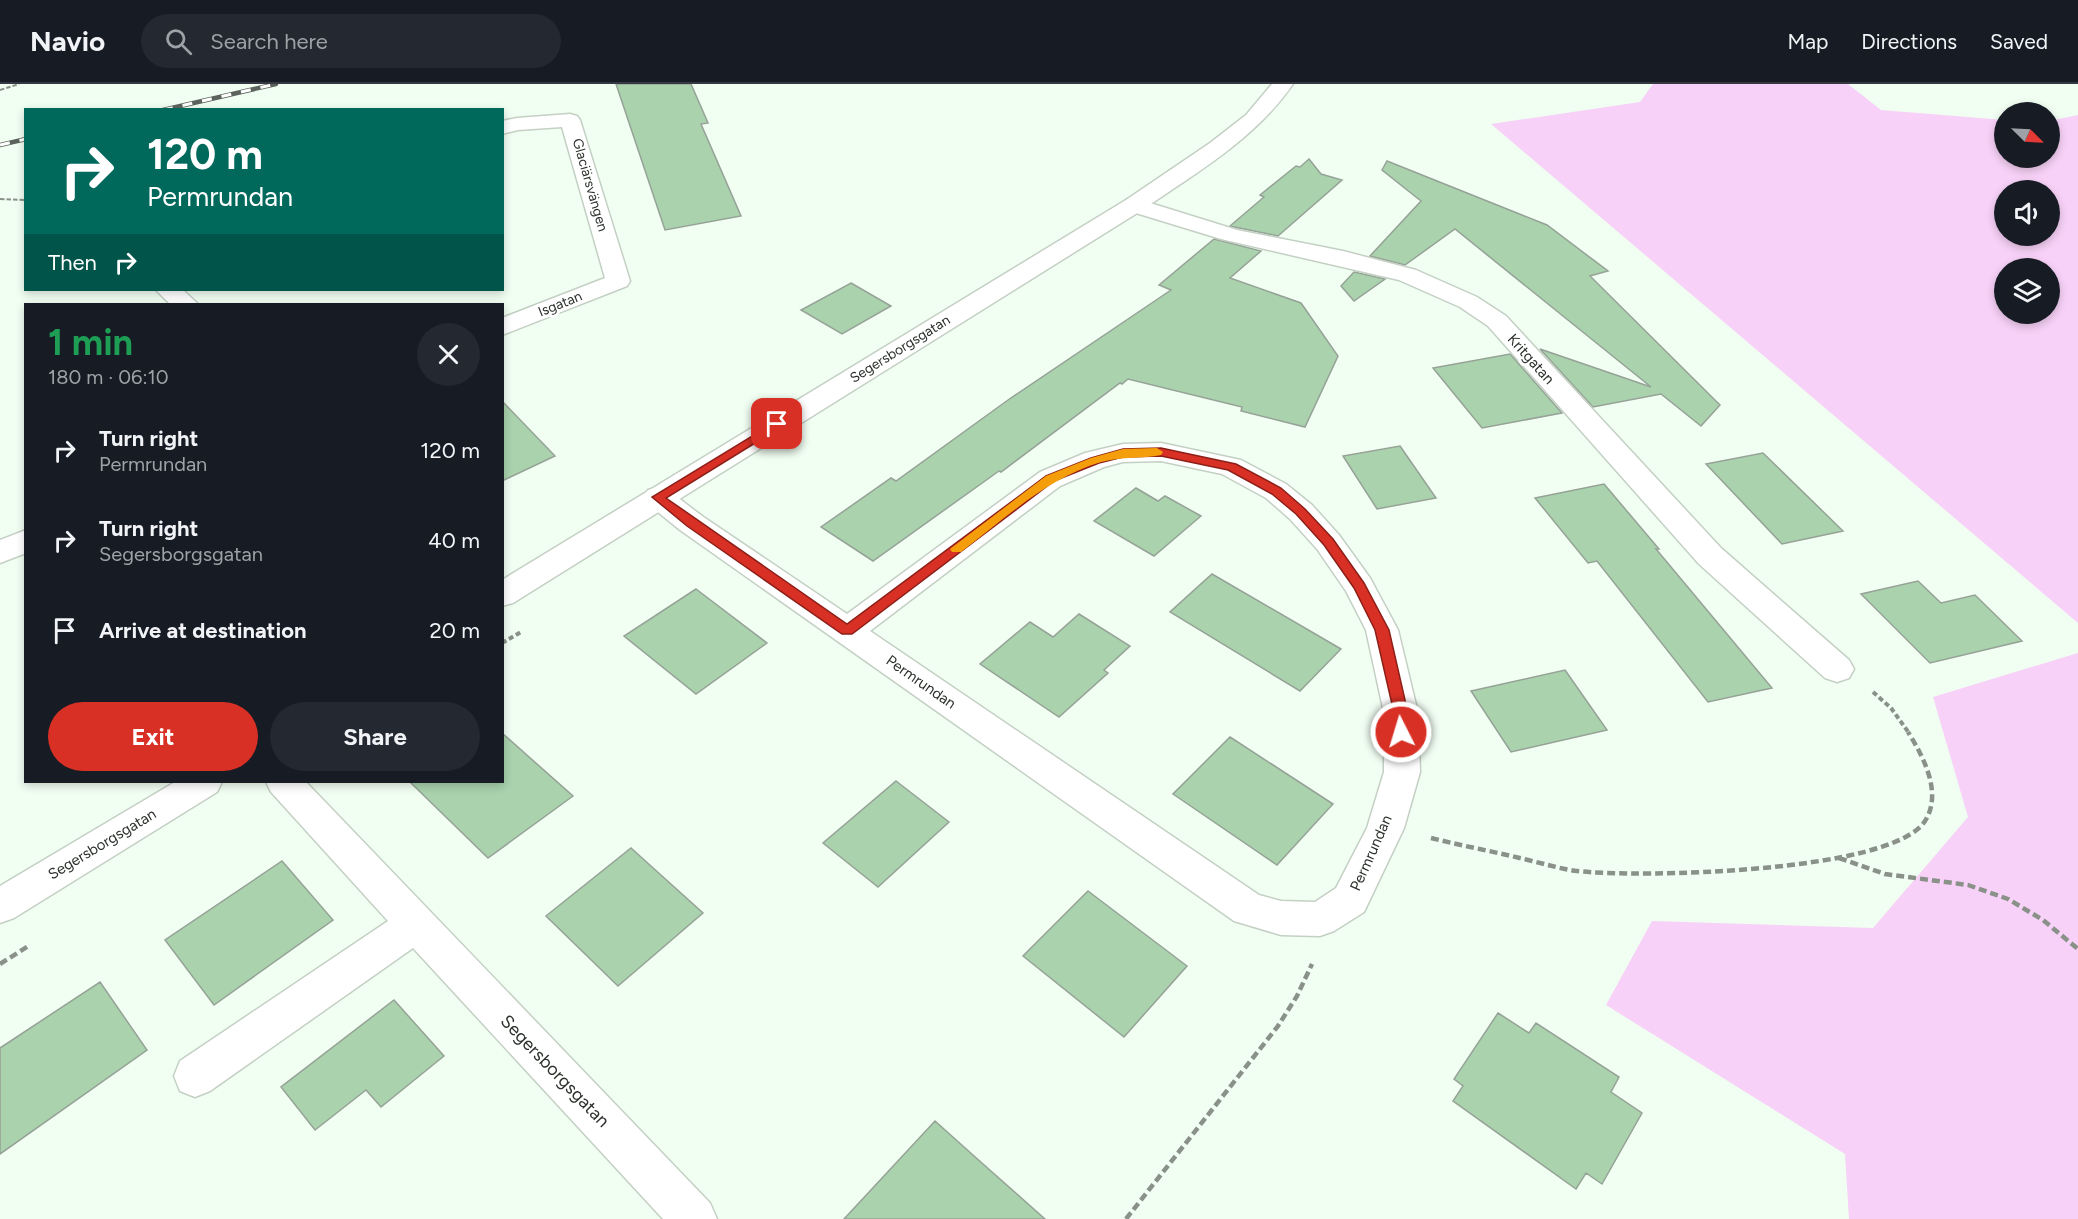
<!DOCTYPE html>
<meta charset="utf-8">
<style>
body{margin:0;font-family:Figtree,sans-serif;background:#242831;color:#f1f3f6;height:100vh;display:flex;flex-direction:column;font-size:22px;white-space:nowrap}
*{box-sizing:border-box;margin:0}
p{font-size:20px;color:#9ea1a6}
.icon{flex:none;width:33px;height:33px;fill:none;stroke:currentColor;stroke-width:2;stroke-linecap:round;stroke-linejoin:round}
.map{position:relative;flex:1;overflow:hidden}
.drawer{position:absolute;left:24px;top:219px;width:480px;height:480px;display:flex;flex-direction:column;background:#171b24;border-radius:0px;box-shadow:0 3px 9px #0003}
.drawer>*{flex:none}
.banner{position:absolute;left:24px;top:24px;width:480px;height:183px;border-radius:0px;box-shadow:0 3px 9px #0003;background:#00695c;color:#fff;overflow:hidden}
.needle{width:39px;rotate:114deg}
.tools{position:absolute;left:1994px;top:18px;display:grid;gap:12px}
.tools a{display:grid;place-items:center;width:66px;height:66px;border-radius:50%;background:#171b24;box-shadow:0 3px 9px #0003;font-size:30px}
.pin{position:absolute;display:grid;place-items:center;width:51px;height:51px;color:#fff;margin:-26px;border-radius:12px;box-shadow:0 3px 9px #0006}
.me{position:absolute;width:66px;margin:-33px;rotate:355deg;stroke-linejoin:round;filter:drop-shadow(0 0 4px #0008)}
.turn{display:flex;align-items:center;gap:21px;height:126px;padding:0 24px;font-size:27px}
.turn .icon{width:78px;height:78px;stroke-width:2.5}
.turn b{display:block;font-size:42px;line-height:51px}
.then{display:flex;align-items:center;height:57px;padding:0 24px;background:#0003;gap:12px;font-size:22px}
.round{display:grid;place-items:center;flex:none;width:63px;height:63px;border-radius:32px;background:#242831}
.headline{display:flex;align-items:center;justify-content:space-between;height:102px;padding:0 24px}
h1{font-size:36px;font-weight:700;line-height:45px;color:#1e9e55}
.action{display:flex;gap:12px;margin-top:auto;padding:12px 24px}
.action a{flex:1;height:69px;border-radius:36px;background:#d93025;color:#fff;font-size:24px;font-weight:700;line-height:69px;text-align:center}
.action a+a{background:#242831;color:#f1f3f6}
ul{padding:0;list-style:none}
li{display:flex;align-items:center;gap:18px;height:90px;padding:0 24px}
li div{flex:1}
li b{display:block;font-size:22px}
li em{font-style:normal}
header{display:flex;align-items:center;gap:36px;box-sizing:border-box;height:84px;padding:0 30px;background:#171b24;border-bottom:2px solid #363941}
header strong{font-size:28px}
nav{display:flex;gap:33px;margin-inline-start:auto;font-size:21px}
.search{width:420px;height:54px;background:#242831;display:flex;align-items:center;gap:15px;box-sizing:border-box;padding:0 21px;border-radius:33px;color:#9ea1a6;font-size:22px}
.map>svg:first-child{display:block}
</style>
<header>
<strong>Navio</strong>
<div class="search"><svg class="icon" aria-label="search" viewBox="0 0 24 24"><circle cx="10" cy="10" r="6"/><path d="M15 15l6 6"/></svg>Search here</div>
<nav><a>Map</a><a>Directions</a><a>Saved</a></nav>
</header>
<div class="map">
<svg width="2078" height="1135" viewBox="0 0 2078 1135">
<rect width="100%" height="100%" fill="#f1fef2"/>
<path fill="#f7d1f7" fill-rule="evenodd" d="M1653 0H1848L1881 26 2004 36V74H2049V37L2078 31V539L1491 40 1640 18ZM2004 106H2049V152H2004ZM2004 184H2049V230H2004Z
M2078 569V1135H1849L1845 1070 1606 921 1652 837 1873 844 1968 733 1933 613Z"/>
<path fill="#a9d2ad" stroke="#96a297" stroke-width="1.5" d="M616 0H691L708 39 701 40 741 132 665 146Z
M1309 75 1321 90 1342 96 1278 152 1230 142 1264 113 1260 111 1296 82 1300 83Z
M1387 77 1547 141 1608 187 1590 192 1720 321 1701 342 1661 310 1593 323 1540 265 1651 303 1455 145 1405 181 1370 172 1421 117 1382 86Z
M1214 155 1261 167 1230 194 1301 219 1338 272 1305 343 1241 327 1242 323 1128 295 1122 300 1120 299 1001 388 999 387 873 477 821 443 891 394 896 397 1008 316 1171 206 1159 201Z
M1354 188 1385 195 1354 217 1341 202Z
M851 199 891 222 842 250 801 226Z
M1510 270 1562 329 1482 344 1433 284Z
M502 317 555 372 502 397Z
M1400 362 1436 414 1377 425 1343 372Z
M1763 369 1843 447 1782 460 1706 380Z
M1604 400 1659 465H1656L1772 604 1708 618 1597 477 1588 479 1535 414Z
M1136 404 1158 417 1165 412 1201 432 1154 472 1094 437Z
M1212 490 1341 565 1300 607 1170 528Z
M1918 497 1941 519 1975 511 2022 557 1930 579 1861 510Z
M696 505 767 559 696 610 624 552Z
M1079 530 1130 562 1104 586 1108 589 1059 633 980 580 1030 538 1053 553Z
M1565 586 1607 646 1511 668 1471 607Z
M502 649 573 712 488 774 410 698H502Z
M1230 653 1333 720 1277 781 1173 710Z
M896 697 949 738 878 803 823 759Z
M631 764 703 829 618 902 546 832Z
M282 777 333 836 214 921 165 856Z
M1088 807 1187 882 1124 953 1023 872Z
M100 898 147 966 0 1070V964Z
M394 916 444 972 381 1023 366 1006 315 1046 281 1003Z
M1498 929 1529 949 1536 939 1619 993 1611 1008 1642 1029 1602 1100 1586 1089 1576 1105 1453 1017 1463 1002 1454 995Z
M935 1037 983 1080 1045 1135H844Z"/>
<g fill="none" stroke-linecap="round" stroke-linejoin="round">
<defs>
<path id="minor" d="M570 30 577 32 580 36 630 197 627 202 502 251V234L605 194 562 43 518 46 502 50V37L517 34Z
M1134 114 1237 146 1343 167 1416 186 1477 213 1506 232 1721 464 1849 576 1854 585 1849 594 1837 598 1825 594 1699 480 1488 242 1460 223 1399 196 1221 155 1126 126 1123 121 1126 116Z
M156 206H183L198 220H170Z
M1161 359 1241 376 1286 400 1312 421 1339 451 1370 494 1398 546 1418 629 1420 688 1404 744 1364 828 1334 847 1320 852 1281 851 1234 837 680 446 648 420 643 413 648 406 658 403 668 406 702 432 847 530 1040 388 1085 369 1123 360ZM1161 377 1222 390 1266 414 1290 435 1317 465 1346 507 1366 546 1384 629V688L1367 744 1336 804 1315 818 1281 817 1259 811 870 547 1060 402 1104 383 1123 378Z
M26 446V469L0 479V456Z
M266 698H306L710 1119 717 1135H663L413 864 210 1007 195 1013 180 1007 174 992 180 977 388 837 271 708Z"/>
<path id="tertiary" d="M1272 0H1293C1255 55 1196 89 1142 126L513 519 502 522V496L1126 116 1210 59 1246 31Z
M175 698H222L217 708 14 834 0 839V802Z"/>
</defs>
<use href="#minor" stroke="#c4d0c4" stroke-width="3"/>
<use href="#tertiary" stroke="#c4d0c4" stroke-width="3"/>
<path stroke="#899189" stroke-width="2" stroke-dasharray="4.5 2" stroke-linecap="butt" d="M0 6 19 0
M0 115 26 116"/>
<path stroke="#899189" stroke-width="4" stroke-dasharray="5 3" stroke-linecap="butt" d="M502 559 521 548
M1873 608 1891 624 1909 649"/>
<path stroke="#899189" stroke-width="4.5" stroke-dasharray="8 4" stroke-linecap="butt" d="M1431 754C1463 762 1496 768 1528 776 1545 780 1561 785 1577 787 1639 794 1891 789 1925 737 1943 709 1923 672 1908 648
M1839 774 1885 790 1968 801 2008 815 2043 836 2078 865
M0 880 30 861
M1126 1135 1278 942 1297 912 1312 880"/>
<use href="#minor" fill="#fff" fill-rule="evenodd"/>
<use href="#tertiary" fill="#fff" fill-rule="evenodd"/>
<defs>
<path id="rail" d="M163 26 276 0
M0 61 26 55"/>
</defs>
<use href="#rail" stroke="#5c635c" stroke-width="4.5"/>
<use href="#rail" stroke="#fff" stroke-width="3" stroke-dasharray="10" stroke-linecap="butt"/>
</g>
<path fill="#d93025" stroke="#8d1f18" stroke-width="1.5" d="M777 337 781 338V343L666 414 847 540 1046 392 1091 374 1123 365 1161 364 1236 380 1281 404 1305 425 1333 455 1364 499 1389 546 1408 629 1409 648 1407 652H1396L1394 629 1375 546 1354 504 1324 461 1296 430 1272 410 1228 386 1161 372 1123 373 1099 379 1054 397 852 550H842L687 442 652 413Z"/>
<path fill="#f59e0b" d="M1157 364 1163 368 1161 371C1142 375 1123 372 1101 378 1047 394 1004 435 961 468H952L950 465 1046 392 1091 374 1123 365Z"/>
<g text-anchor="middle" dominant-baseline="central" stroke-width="6" stroke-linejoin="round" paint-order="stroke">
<g font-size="14" fill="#2c312c" stroke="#fff">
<text transform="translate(590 101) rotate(74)">Glaciärsvängen</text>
<text transform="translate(560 220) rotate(-22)">Isgatan</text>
<text transform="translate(900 265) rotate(-32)">Segersborgsgatan</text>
</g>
<g font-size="15" fill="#2c312c" stroke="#fff">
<text transform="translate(1531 275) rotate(48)">Kritgatan</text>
<text transform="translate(921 598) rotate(35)">Permrundan</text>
<text transform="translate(102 760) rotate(-31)">Segersborgsgatan</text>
<text transform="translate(1371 769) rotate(-66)">Permrundan</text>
</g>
<g font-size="18" fill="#2c312c" stroke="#fff">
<text transform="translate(555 987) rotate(46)">Segersborgsgatan</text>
</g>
</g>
</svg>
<div class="tools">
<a><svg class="needle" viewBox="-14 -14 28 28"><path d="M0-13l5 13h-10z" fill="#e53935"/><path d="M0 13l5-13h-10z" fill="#9ea1a6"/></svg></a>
<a><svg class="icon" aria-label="sound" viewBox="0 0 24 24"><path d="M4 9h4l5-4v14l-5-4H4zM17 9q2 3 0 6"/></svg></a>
<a><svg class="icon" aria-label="layers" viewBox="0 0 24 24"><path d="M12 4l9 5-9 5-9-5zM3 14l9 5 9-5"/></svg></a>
</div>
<div class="pin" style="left:777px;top:340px;background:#d93025"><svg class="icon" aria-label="arrive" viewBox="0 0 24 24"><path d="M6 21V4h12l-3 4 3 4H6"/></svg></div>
<svg class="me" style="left:1401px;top:648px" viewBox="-20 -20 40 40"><circle r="17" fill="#d93025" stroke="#fff" stroke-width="3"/><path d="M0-11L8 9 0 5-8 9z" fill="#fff"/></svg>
<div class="banner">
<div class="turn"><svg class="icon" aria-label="right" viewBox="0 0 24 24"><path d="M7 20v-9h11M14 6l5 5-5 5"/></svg><div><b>120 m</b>Permrundan</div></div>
<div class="then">Then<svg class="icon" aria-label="right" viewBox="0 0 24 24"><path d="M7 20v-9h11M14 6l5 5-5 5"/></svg></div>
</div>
<section class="drawer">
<div class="headline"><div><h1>1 min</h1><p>180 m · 06:10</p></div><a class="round"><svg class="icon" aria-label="close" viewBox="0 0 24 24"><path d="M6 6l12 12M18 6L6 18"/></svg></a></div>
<ul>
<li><svg class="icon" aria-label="right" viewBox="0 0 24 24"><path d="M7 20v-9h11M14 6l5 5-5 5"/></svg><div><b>Turn right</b><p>Permrundan</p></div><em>120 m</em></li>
<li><svg class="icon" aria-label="right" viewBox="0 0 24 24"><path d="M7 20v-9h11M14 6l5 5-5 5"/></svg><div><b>Turn right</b><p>Segersborgsgatan</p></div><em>40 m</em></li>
<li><svg class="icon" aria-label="arrive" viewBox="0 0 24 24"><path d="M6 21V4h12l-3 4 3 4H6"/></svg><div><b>Arrive at destination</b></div><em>20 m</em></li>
</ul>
<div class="action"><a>Exit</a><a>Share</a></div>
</section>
</div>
